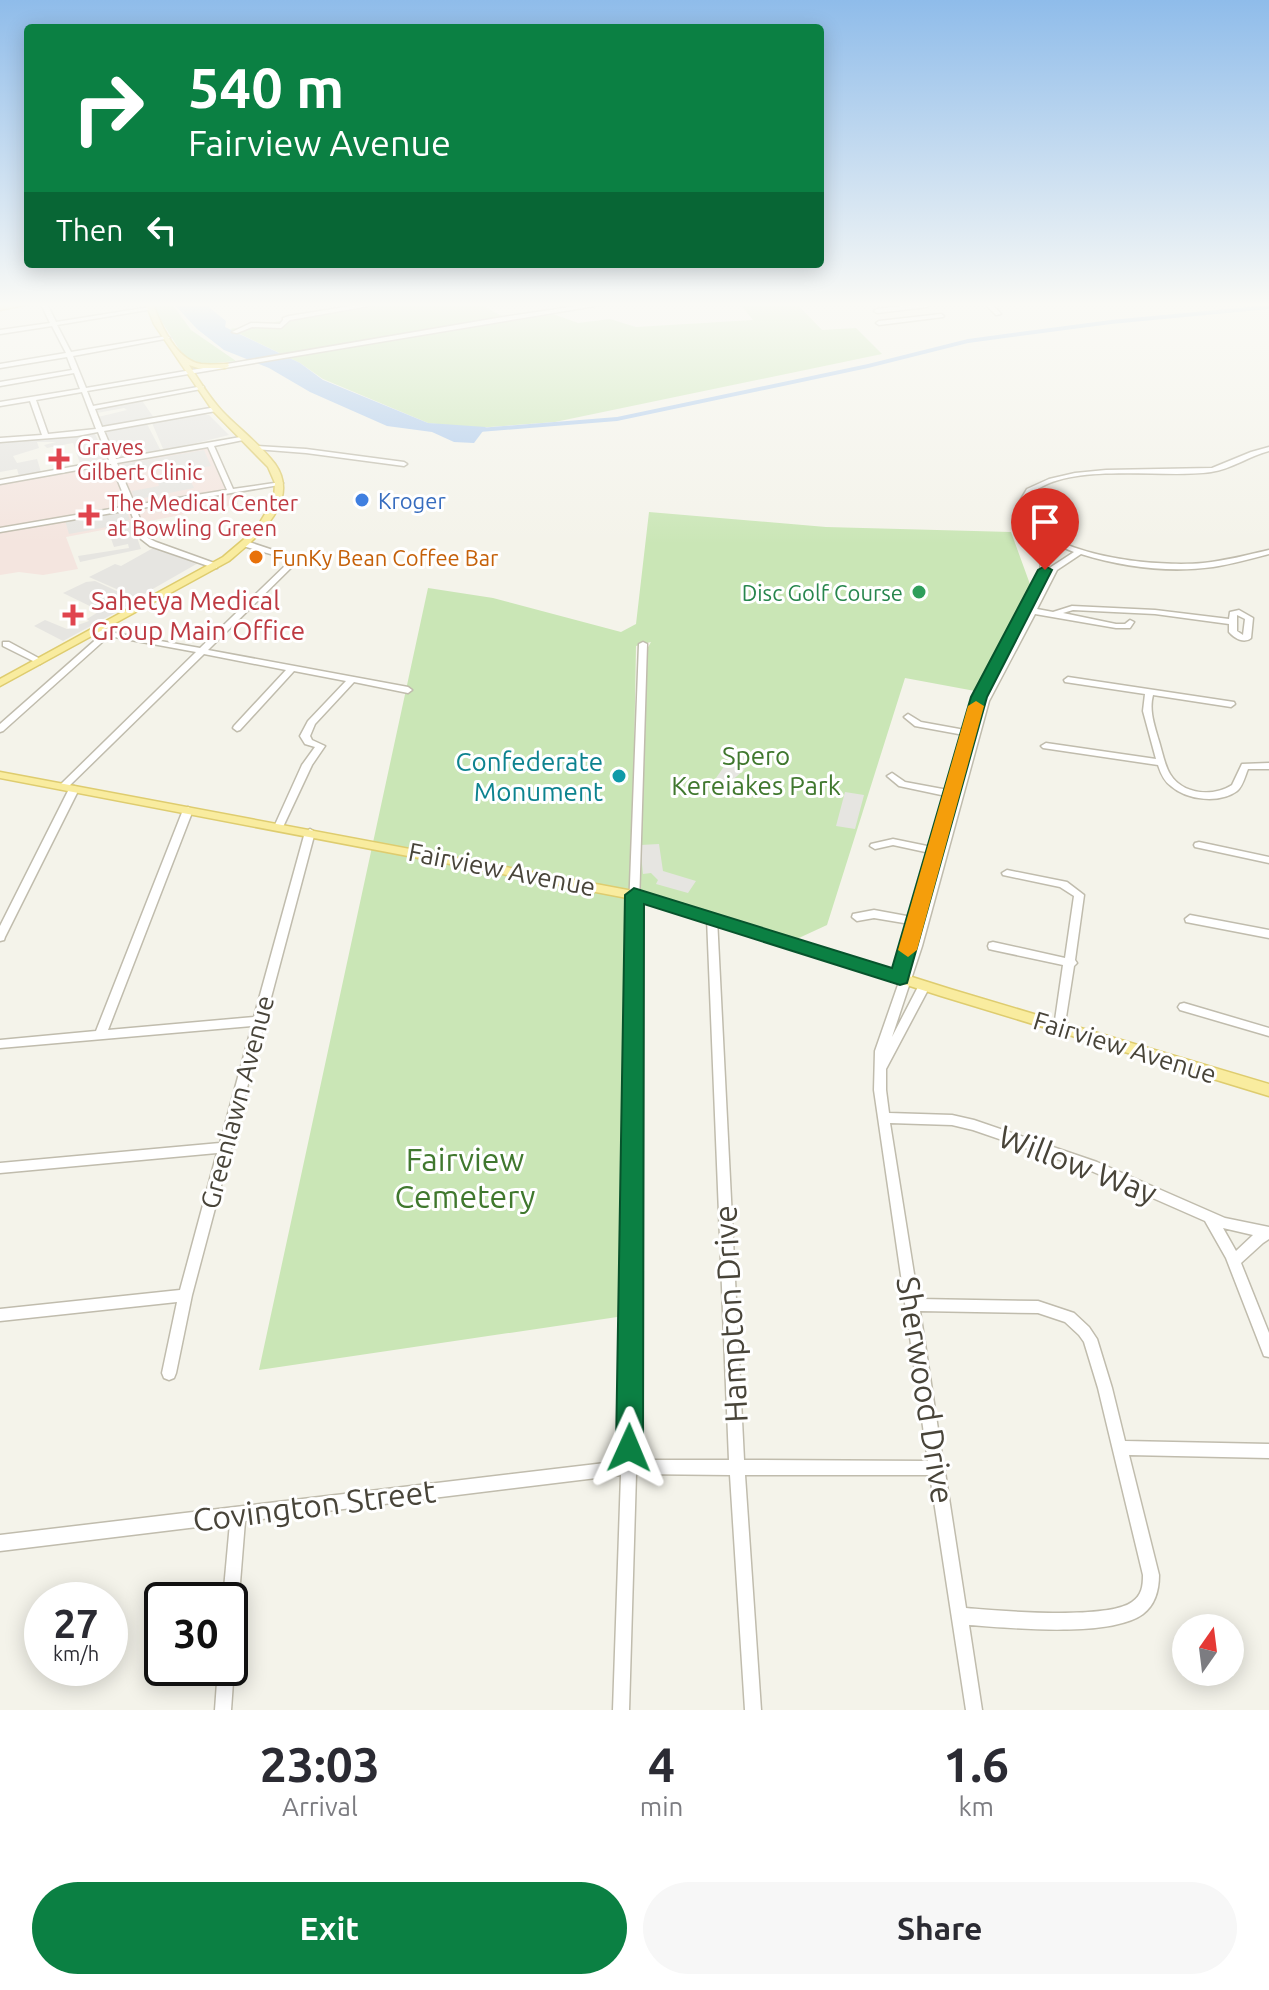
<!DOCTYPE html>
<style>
body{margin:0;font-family:Ubuntu,sans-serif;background:#f7f7f7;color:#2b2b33;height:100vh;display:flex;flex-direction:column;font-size:30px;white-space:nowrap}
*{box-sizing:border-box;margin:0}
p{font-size:26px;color:#7c7c81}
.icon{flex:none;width:44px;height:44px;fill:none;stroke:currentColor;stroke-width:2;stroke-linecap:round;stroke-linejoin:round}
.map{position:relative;height:1710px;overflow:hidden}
.drawer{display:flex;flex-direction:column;background:#fff;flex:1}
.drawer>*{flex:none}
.banner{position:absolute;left:24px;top:24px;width:800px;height:244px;border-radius:8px;box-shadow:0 4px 20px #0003;background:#0b8043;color:#fff;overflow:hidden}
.needle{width:52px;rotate:14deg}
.tools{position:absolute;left:1172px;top:1614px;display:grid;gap:16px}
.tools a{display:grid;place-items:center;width:72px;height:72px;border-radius:50%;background:#fff;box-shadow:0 4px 20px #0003;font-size:40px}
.speed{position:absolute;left:24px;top:1582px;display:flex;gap:16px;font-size:40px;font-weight:700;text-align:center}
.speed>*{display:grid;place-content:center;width:104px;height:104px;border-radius:50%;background:#fff;box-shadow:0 4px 20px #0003;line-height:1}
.speed small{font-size:20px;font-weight:400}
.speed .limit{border:4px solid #111;border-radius:12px;background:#fff;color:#111}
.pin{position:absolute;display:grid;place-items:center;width:68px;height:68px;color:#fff;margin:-82px -34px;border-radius:50% 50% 50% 0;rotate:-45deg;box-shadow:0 0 8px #0007}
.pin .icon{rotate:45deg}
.me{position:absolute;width:88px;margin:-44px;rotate:1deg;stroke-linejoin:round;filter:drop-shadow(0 0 6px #0008)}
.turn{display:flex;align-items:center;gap:28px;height:168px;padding:0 32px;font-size:36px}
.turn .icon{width:104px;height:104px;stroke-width:2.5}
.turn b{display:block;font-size:56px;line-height:68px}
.then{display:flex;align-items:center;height:76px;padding:0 32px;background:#0003;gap:16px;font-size:30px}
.eta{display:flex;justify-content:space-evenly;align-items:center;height:136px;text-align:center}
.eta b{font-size:48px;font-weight:600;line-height:56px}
.cta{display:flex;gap:16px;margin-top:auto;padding:16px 32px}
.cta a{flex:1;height:92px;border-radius:48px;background:#0b8043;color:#fff;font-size:32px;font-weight:600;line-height:92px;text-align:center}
.cta a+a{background:#f7f7f7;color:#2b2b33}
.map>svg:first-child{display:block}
</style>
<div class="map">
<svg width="1269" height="1710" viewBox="0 0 1269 1710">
<rect width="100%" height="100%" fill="#f4f3ea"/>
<path fill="#f4e5df" d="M210 444 238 504 66 537 78 569 43 575 19 572 0 575V483Z"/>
<path fill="#cae6b6" d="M172 304 191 330 236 361 195 365 184 357 152 306Z
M392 304H480L511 321 553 314 578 323 610 319 636 327 753 320 741 305 797 304 822 330 856 328 882 354 555 422 475 428 428 423 323 379 300 363 230 329Z
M649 512 826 527 1011 532 1031 587 975 691 905 678 827 925 788 943 634 895 647 649 651 642 636 646 624 1316 259 1370 428 588 493 598 621 632 636 624Z"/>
<path fill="#e6e5e1" d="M141 399 154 418 102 427 98 417 127 410 124 408 97 413 95 408Z
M203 414 209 415 229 435 164 451 152 423Z
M147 424 161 451 116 460 104 431Z
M95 434 108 461 81 466 73 443 47 448 44 445 56 442H37L39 448 13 456 17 463 37 459 41 472 19 476 17 469 0 472V442Z
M204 450 211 466 168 473 153 468 125 473 122 464Z
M168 476 167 482 189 478 194 488 134 500 132 491 159 486 157 479Z
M120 510 127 512 130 520 126 521 132 523 141 549 80 562 78 556 129 548 128 544 114 547 107 527 69 534 65 520Z
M155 547 200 562 137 598 89 577 115 564 121 566Z
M95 581 134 599 133 603 63 641 34 626 45 620 67 629 89 621 87 619 100 611 63 593 86 582Z
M736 749 751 752 744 770 729 783 716 778Z
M845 792 864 795 855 829 836 826Z
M659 844 663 871 696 881 688 893 656 884 658 880 651 873 643 874 640 845Z"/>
<path fill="#abc9ed" d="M174 304H205L226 321 225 327 300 363 323 380 428 423 486 427 474 443 454 442 432 432 387 426 310 392 269 368 224 350 197 329Z"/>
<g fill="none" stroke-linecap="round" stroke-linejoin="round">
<path fill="#abc9ed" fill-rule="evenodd" d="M1269 305V309L1111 324 968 343 868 368 617 421 467 433 463 431 467 429 617 417 868 364 968 339 1111 320Z"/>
<defs>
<path id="minor" d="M41 304H47L56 322 150 307 153 309 57 325 71 352 167 336 170 338 73 356 86 388 503 317 590 304H607L87 391 93 406 203 386 204 387 201 389 95 409 102 427 216 407 219 409 216 411 104 431 116 459 246 436 248 437V439L214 446 233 489 281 482 283 483 279 485 136 509 148 538 156 542 217 564V568H214L150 546 141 539 130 510 0 532V528L128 506 111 464 0 484V480L109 460 98 432 77 436 0 442V438L42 435 30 401 0 406V402L80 389 74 373 0 386V382L72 370 67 357 0 368V364L66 353 52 326 0 334V330L50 323ZM82 392 96 429 48 434 36 400ZM208 447 227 490 135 505 117 463Z
M364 304H380L290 320 281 328 252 327 237 333 232 332 251 323 280 324 283 320V318L289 316Z
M918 304 930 305 927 307 877 313 874 311 877 309Z
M985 304H992L1001 314 996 315Z
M941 314 944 316 943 317 879 325 876 323 879 321Z
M257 446 306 449 404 462 407 464 404 466 306 453 255 449V447Z
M1269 447V451C1249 456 1232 469 1211 472 1164 479 1074 462 1035 491 1030 495 1028 501 1025 506 1027 511 1030 518 1033 522 1063 558 1158 567 1203 563 1225 561 1247 555 1269 550V554C1250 559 1232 564 1213 567 1170 573 1123 567 1081 554L1057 570 1037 609 1053 612 1072 606 1155 610 1229 619 1230 612 1239 610 1253 618 1251 638C1244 644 1234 638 1229 632V624L1155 614 1073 610 1063 613 1116 624H1125L1130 620 1134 622 1130 628H1116L1035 614 989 701 922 946 892 1037 920 983H928L930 986 886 1069V1090L889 1113 952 1115 974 1120 1097 1162 1225 1218 1269 1227V1239L1263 1243 1241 1263 1269 1333V1357L1264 1356 1226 1258 1205 1221 1089 1170 973 1130 952 1125 890 1123 918 1299 1038 1301 1074 1313 1089 1327 1097 1339 1112 1388 1125 1441 1269 1444V1458L1129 1455 1159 1575C1159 1590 1155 1605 1143 1614 1110 1638 1010 1628 969 1625L982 1710H966L930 1475H745L761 1710H745L730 1475 636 1474 629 1710H613L621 1475 245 1521 238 1608 236 1614 230 1616V1600H223L230 1523 0 1551V1535L622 1461 628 937 639 644 643 642 647 644 638 937 636 1460H729L707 918 712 914 717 918 744 1460 928 1461 874 1090 875 1051 899 982 895 978 910 924 874 918 857 921 852 917 853 914 874 910 912 917 930 853 893 845 875 849 870 846 871 844 893 839 932 847 946 796 899 786 887 776 892 773 905 782 948 790 964 735 915 726 904 717 908 714 921 722 965 730 975 697 991 668 998 669 1008 650H1002L1001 648 1040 573 1043 538 1028 525 1017 506 1027 489 1049 479 1075 473 1106 470 1212 468 1251 452ZM1050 542 1074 552 1051 567 1040 588 1048 573ZM1237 615 1245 619 1243 635 1237 631ZM1223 1228 1253 1235 1236 1251ZM920 1311 1038 1313 1065 1322 1079 1335 1084 1342 1098 1388 1143 1575C1143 1586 1142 1595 1132 1602 1108 1620 999 1611 966 1608L945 1472 946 1468 943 1462Z
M243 542H249L300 559 208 650 408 687 412 690 408 693 354 682 315 724 310 736 312 740 325 746 312 765 282 829H276L274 827 302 765 315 747 305 744 300 736 308 721 346 681 294 671 240 730 237 731 233 728 234 726 286 670 204 654 66 789H60L58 787 60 785 196 652 109 636 3 731 0 732V724L101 635 92 633V629L200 648 291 560 243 546Z
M3 642H9L44 661 40 664 37 663 3 646Z
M1068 677 1234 702 1235 704 1231 707 1153 695C1149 710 1154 724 1158 738 1162 750 1164 764 1170 774 1183 795 1213 797 1232 785L1242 764 1269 763V769H1248C1245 776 1243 786 1237 791 1219 804 1187 800 1171 786 1164 781 1161 774 1158 765L1043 748 1041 746 1046 743 1156 759 1143 711 1145 694 1065 682 1064 680Z
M74 786 79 789 5 937 4 940 0 941V926L69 789Z
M188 807 193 810 108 1030 254 1017 305 832 310 829 315 832 192 1295 176 1373 174 1378 169 1380 164 1378 162 1373 177 1302 0 1321V1309L180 1290 217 1153 0 1173V1163L220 1143 252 1026 0 1048V1040L96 1031 183 810Z
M1199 842 1269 857V863L1195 847 1194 845 1195 843Z
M1007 870 1067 882 1084 895 1075 960 1077 963 1074 966 1064 1030H1056L1054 1027 1063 965 993 950 989 949 988 946 989 943 993 942 1065 958 1074 896 1060 887 1003 875 1002 873Z
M1190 915 1269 930V938L1186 922 1185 919Z
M1184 1003 1269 1028V1036L1180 1010 1178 1007 1180 1004Z
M230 1661 234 1668 231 1710H215L218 1668H230Z"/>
<path id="major" d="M10 304H29L0 310V306Z
M146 304H153C161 326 176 360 201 364 210 365 219 364 228 364L229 366 225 368H198L189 365C199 380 209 397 222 411 238 428 261 445 275 464 302 502 255 539 229 561L0 686V679L223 557 256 529 274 499 275 483 268 467 213 411 154 324Z
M0 772 649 894 950 989 1269 1084V1096L941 996 648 902 0 778Z"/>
</defs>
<use href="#minor" stroke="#c0bcad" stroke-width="3"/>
<use href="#major" stroke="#decc6f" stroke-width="3"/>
<use href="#minor" fill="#fff" fill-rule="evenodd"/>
<use href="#major" fill="#f9ec9f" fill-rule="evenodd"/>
</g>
<linearGradient id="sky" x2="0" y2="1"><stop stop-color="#8fbcea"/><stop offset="0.56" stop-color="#fafaf6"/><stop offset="1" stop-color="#fafaf6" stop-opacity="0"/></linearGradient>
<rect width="1269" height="544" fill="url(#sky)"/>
<path fill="#0b8043" stroke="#07532c" stroke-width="2" d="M1045 566 1052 570 987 697 907 983 900 985 644 904 643 1448 639 1457 629 1461 620 1457 616 1448 625 895 634 888 892 968 971 697 1038 570Z"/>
<path fill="#f59e0b" d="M976 701 984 706 917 950 908 957 898 950 968 706Z"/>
<g fill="#e0444e" stroke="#fff" stroke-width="3">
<path d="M55 447h8v8h8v8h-8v8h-8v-8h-8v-8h8z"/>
<path d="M85 503h8v8h8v8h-8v8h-8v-8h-8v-8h8z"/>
<path d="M69 603h8v8h8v8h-8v8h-8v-8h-8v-8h8z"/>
</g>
<circle fill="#3f7fe0" stroke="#fff" stroke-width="3" cx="362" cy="500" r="8"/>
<circle fill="#e8710a" stroke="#fff" stroke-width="3" cx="256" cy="557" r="8"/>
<circle fill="#2e9e5b" stroke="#fff" stroke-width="3" cx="919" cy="592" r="8"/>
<circle fill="#0f9aa8" stroke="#fff" stroke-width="3" cx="619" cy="776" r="8"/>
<g text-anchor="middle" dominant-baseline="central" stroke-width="6" stroke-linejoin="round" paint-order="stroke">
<g font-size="22" fill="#be3a42" stroke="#fff" text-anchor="start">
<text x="77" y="446">Graves<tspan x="77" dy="25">Gilbert Clinic</tspan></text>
<text x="107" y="502">The Medical Center<tspan x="107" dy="25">at Bowling Green</tspan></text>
</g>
<g font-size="22" fill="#366cbe" stroke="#fff" text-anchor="start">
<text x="378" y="500">Kroger</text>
</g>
<g font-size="22" fill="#c56008" stroke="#fff" text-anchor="start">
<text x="272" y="557">FunKy Bean Coffee Bar</text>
</g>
<g font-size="22" fill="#27864d" stroke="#fff" text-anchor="end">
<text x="903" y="592">Disc Golf Course</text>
</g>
<g font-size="26" fill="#be3a42" stroke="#fff" text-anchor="start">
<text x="91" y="600">Sahetya Medical<tspan x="91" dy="30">Group Main Office</tspan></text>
</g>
<g font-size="26" fill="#40782e" stroke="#fff">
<text x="756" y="755">Spero<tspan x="756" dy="30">Kereiakes Park</tspan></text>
</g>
<g font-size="26" fill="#0d838f" stroke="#fff" text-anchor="end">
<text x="603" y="761">Confederate<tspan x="603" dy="30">Monument</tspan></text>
</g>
<g font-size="26" fill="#484439" stroke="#fff">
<text transform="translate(502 869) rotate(11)">Fairview Avenue</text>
<text transform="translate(1125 1047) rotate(17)">Fairview Avenue</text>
<text transform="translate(237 1102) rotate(-75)">Greenlawn Avenue</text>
</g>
<g font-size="32" fill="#40782e" stroke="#fff">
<text x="465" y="1159">Fairview<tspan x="465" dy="37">Cemetery</tspan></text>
</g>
<g font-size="32" fill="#484439" stroke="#fff">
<text transform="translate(1078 1164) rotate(21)">Willow Way</text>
<text transform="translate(730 1314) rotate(-93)">Hampton Drive</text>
<text transform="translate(926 1390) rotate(81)">Sherwood Drive</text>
<text transform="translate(314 1505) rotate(-7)">Covington Street</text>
</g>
</g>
</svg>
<div class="tools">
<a><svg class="needle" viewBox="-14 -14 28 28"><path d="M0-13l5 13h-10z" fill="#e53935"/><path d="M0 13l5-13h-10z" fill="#7c7c81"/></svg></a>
</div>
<div class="speed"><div>27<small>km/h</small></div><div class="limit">30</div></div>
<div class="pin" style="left:1045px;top:570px;background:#d93025"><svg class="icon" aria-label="arrive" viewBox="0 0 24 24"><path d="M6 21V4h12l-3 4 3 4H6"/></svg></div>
<svg class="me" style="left:629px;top:1448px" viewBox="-20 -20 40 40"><path d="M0-17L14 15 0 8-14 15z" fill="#0b8043" stroke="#fff" stroke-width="4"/></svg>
<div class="banner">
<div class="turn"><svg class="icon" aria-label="right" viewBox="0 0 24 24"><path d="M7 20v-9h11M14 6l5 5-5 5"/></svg><div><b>540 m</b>Fairview Avenue</div></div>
<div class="then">Then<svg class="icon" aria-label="left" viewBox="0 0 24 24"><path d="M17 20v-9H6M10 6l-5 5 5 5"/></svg></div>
</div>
</div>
<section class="drawer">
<div class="eta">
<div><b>23:03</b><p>Arrival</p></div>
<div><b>4</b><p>min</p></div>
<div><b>1.6</b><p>km</p></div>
</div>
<div class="cta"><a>Exit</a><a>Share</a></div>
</section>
